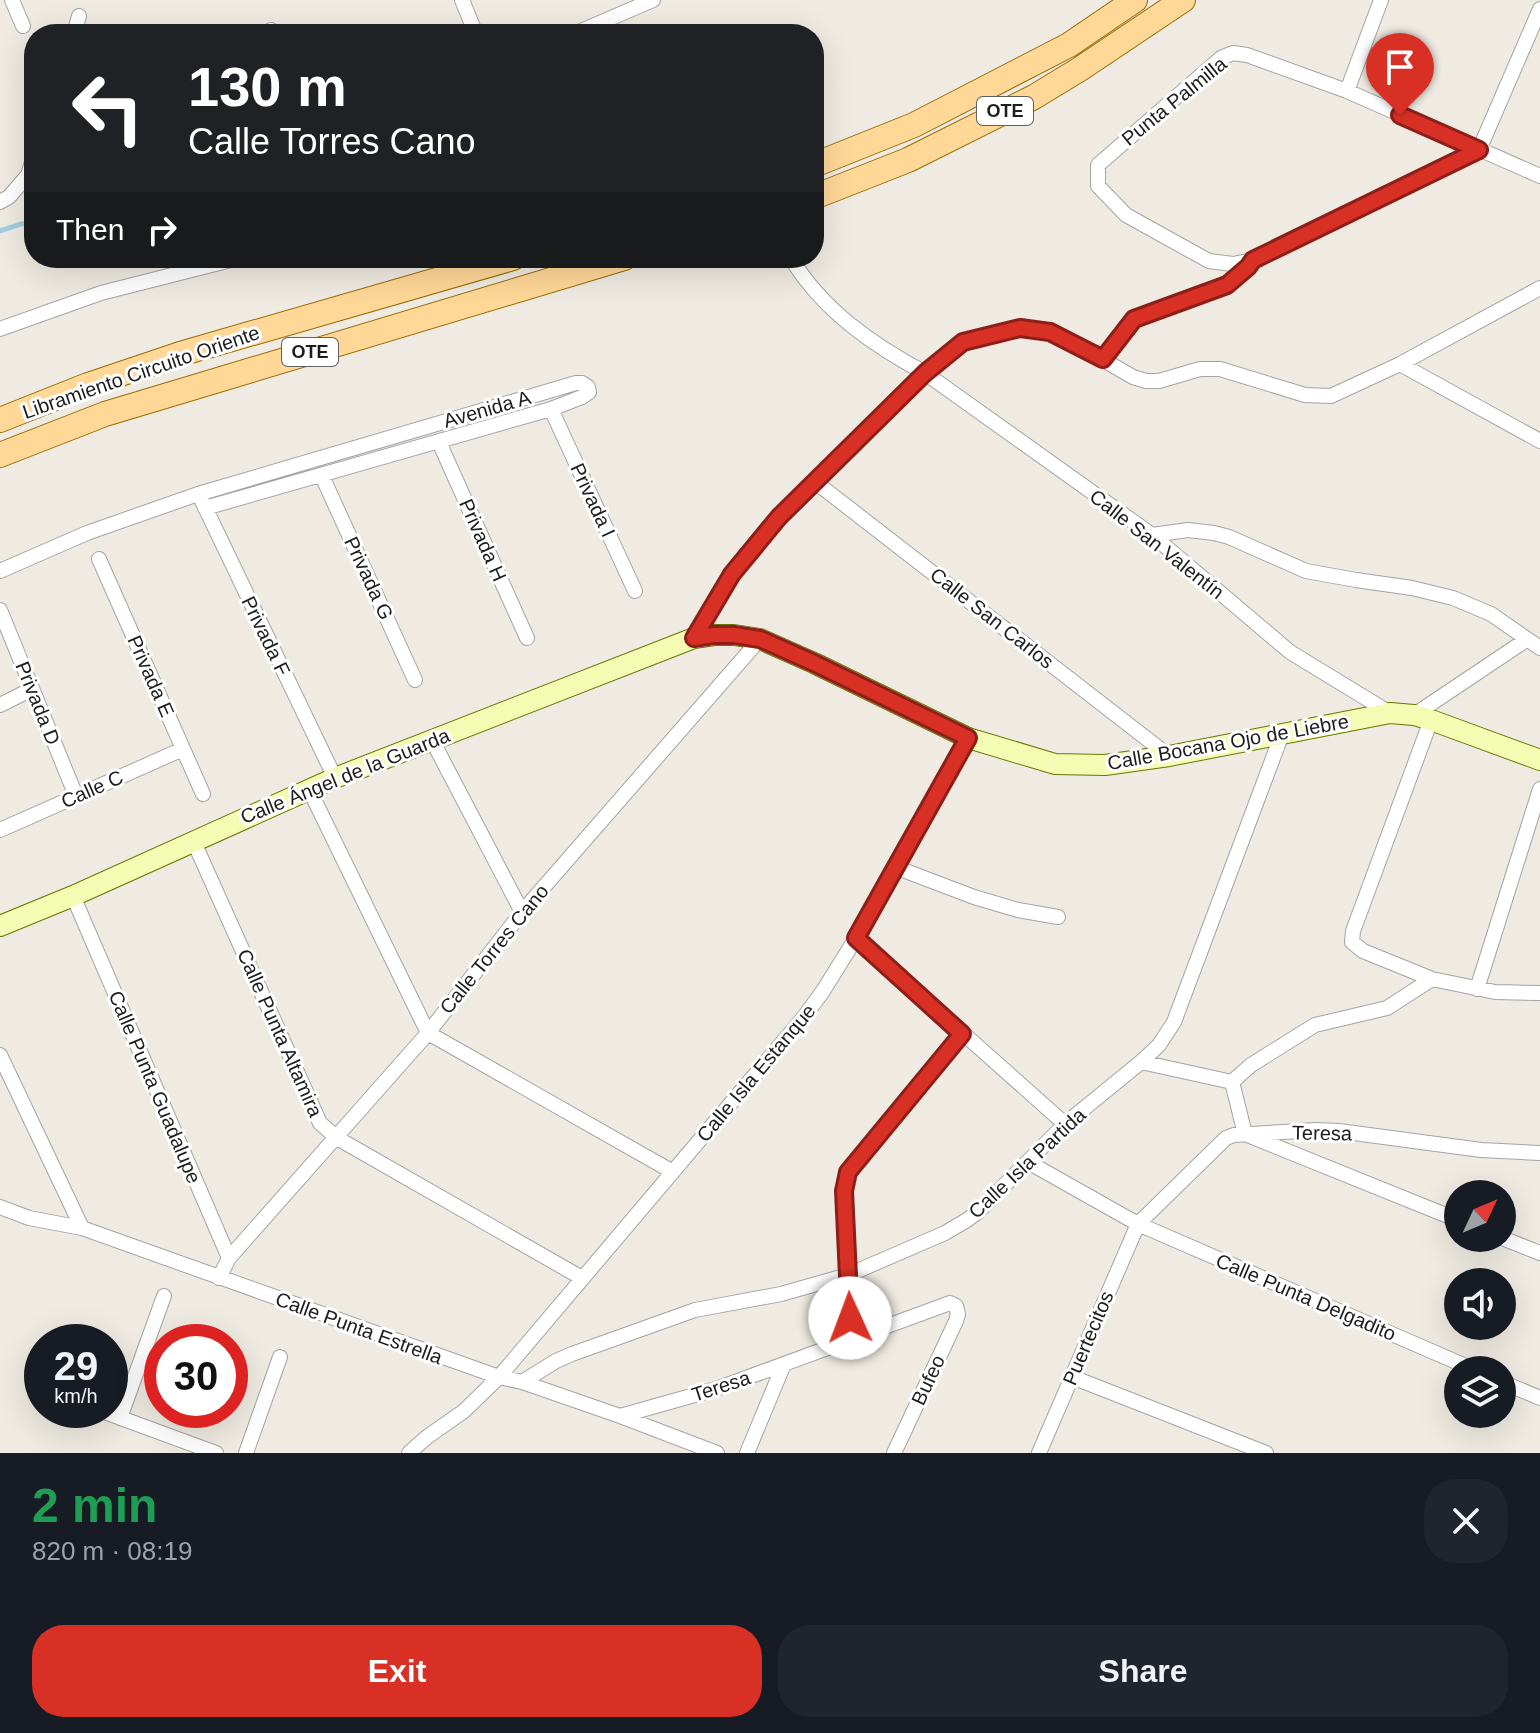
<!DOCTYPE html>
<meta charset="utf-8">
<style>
body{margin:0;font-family:Helvetica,sans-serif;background:#20242c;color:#f1f3f6;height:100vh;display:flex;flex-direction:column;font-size:30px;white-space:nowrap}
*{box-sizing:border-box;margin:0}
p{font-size:26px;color:#9ea1a6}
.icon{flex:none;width:44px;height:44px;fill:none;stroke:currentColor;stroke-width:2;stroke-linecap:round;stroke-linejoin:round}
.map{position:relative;height:1453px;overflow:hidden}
.drawer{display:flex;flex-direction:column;background:#171b24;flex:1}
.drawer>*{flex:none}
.guide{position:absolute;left:24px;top:24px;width:800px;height:244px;border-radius:32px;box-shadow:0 8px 32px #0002;background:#202124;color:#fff;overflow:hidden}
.needle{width:52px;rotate:46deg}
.tools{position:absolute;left:1444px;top:1180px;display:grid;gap:16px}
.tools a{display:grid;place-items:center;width:72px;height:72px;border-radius:50%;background:#171b24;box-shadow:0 8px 32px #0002;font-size:40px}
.speed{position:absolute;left:24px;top:1324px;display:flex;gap:16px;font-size:40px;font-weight:700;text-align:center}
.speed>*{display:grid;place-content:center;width:104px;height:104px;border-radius:50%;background:#171b24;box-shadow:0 8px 32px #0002;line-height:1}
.speed small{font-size:20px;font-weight:400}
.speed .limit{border:12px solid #d22;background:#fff;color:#111}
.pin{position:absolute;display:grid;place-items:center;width:68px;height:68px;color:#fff;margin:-82px -34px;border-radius:50% 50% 50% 0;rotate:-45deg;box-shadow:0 0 8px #0007}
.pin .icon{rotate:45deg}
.me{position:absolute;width:88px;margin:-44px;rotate:358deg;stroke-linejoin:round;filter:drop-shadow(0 0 6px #0008)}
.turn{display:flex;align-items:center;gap:28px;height:168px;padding:0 32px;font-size:36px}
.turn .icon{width:104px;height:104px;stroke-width:2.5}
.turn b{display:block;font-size:56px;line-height:68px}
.then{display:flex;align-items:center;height:76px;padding:0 32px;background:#0003;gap:16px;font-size:30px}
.round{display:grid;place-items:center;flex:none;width:84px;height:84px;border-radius:32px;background:#20242c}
.overview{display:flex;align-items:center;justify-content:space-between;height:136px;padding:0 32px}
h1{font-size:48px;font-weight:700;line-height:60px;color:#1e9e55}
.action{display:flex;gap:16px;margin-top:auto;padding:16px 32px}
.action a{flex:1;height:92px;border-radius:32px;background:#d93025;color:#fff;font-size:32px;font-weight:700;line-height:92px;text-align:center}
.action a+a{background:#20242c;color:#f1f3f6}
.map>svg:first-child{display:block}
</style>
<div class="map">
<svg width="1540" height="1453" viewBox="0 0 1540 1453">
<rect width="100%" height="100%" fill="#efebe2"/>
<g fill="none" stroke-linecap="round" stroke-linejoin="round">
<path stroke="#a1cdde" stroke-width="5" d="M0 231 21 224 34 222"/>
<defs>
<path id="street" d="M12 0 23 26
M462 0 476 34
M1540 9 1479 150 1253 260 1233 264 1209 261 1126 215 1098 186V165L1221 58 1233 53 1247 55 1347 91 1540 176
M271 30 274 34
M74 34 79 16
M574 34 653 0
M1347 91 1381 0
M28 175 34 156
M0 202 9 197 28 175 34 177
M791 258C822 310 873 345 925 373L1152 535 1290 652 1390 713
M0 329 101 293 231 260 247 258
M1103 359 1134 319 1227 285 1248 267 1253 260
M1400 364 1540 441
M551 409 635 591
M439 442 527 638
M322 476 415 680
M814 481 1169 756
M202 501 335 778
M1152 535 1188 530 1214 533 1229 537 1306 571 1356 580 1412 588 1453 598 1491 614 1540 648
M99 559 203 794
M0 571 87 533 198 494 576 383H582L588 387 589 392 582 397 551 409 205 508
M0 610 76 796
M694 638 732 574 779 517 925 373 963 342 1020 328 1050 332 1074 343 1133 377 1146 381H1159L1200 369H1220L1305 395 1331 396 1400 364 1540 288
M0 705 32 689
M1414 715 1526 640
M1431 720 1353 931 1352 942 1363 951 1432 979 1495 992 1540 993
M432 740 522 912
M309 789 428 1033 673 1172
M0 830 183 749
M193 840 320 1123 337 1138 582 1278
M895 867 974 897 1018 910 1058 917
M73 896 229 1258 219 1278
M856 938 1065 1124
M1477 989 1540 789
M0 1055 82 1228
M1141 1062 1232 1082
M1232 1082 1245 1134 1458 1220
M1232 1082 1251 1065 1315 1025 1387 1008 1432 979
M1028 1162 1138 1224 1475 1370
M0 1207 29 1218 82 1228 499 1377 522 1382 620 1416 717 1453
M1502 1238 1540 1253
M229 1258 428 1033 522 912 760 639
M851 1340 844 1191 848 1172 962 1034
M1072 1377 1266 1453
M522 1382 556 1361 572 1354 695 1310 781 1294 848 1275 945 1233 967 1220 979 1211 1065 1124 1141 1062 1159 1045 1174 1022 1282 734
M1502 1382 1540 1398
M99 1410 216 1453
M620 1416 716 1389 950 1303 956 1306 958 1314 956 1321 894 1453
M120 1418 164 1296
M246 1453 280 1357
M409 1453 427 1437 464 1411 499 1377 804 1017 823 991 856 938 968 738
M747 1453 784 1364
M1039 1453 1138 1224 1226 1138 1234 1135 1316 1130 1339 1131 1481 1150 1540 1153"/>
<path id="secondary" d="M0 926 73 896 335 778 694 638 714 635H734L760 639 814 663 968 738 1055 764 1105 765 1169 756 1390 713 1414 715 1431 720 1540 760"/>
<path id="primary" d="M814 165 914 125 1069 45 1135 0
M814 197 908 160 1034 97 1080 69 1183 0
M0 420 88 385 180 354 513 258
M0 455 105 414 624 258"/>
</defs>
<use href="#street" stroke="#a4a4a4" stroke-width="16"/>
<use href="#secondary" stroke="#657701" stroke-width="22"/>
<use href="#primary" stroke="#966c00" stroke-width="26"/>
<use href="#street" stroke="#fff" stroke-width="14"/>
<use href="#secondary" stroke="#f4fcb3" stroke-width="20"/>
<use href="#primary" stroke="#ffd797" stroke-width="24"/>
</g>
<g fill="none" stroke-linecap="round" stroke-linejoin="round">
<defs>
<path id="route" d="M850 1318 844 1191 848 1172 962 1034 856 938 968 738 814 663 760 639 734 635H714L694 638 732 574 779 517 925 373 963 342 1020 328 1050 332 1103 359 1134 319 1227 285 1248 267 1253 260 1479 150 1400 115"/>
</defs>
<use href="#route" stroke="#8d1f18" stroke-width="20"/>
<use href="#route" stroke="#d93025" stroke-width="14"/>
</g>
<g text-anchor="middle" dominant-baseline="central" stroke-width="6" stroke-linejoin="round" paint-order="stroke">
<g fill="#fff" stroke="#616161" stroke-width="2">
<rect x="977" y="97" width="56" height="28" rx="6"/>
<rect x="282" y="338" width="56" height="28" rx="6"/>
</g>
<g font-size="18" font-weight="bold" fill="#1d1d1d">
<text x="1005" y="111">OTE</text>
<text x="310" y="352">OTE</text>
</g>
<g font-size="20" fill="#1d1d1d" stroke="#fff">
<text transform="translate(1174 101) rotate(-39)">Punta Palmilla</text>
<text transform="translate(141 372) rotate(-19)">Libramiento Circuito Oriente</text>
<text transform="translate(487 409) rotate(-16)">Avenida A</text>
<text transform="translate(593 500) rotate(65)">Privada I</text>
<text transform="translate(483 540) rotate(66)">Privada H</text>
<text transform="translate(1157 544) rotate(38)">Calle San Valentín</text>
<text transform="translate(369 578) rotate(65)">Privada G</text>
<text transform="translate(992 618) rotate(38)">Calle San Carlos</text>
<text transform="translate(266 636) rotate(64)">Privada F</text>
<text transform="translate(151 676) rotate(66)">Privada E</text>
<text transform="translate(38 703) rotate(68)">Privada D</text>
<text transform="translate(1228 742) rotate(-10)">Calle Bocana Ojo de Liebre</text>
<text transform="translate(345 776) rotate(-22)">Calle Ángel de la Guarda</text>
<text transform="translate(92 789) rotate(-24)">Calle C</text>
<text transform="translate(494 949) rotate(-51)">Calle Torres Cano</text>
<text transform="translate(280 1033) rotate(66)">Calle Punta Altamira</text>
<text transform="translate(756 1073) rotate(-50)">Calle Isla Estanque</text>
<text transform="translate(155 1087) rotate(67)">Calle Punta Guadalupe</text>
<text transform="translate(1322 1133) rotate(1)">Teresa</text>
<text transform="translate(1027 1163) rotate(-43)">Calle Isla Partida</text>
<text transform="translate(1306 1297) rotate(23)">Calle Punta Delgadito</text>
<text transform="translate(359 1328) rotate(20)">Calle Punta Estrella</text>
<text transform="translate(1088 1338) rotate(-67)">Puertecitos</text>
<text transform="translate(928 1380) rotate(-65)">Bufeo</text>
<text transform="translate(721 1386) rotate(-18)">Teresa</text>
</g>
</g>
</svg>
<div class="tools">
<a><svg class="needle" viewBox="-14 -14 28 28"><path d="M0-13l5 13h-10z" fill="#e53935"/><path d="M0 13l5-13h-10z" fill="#9ea1a6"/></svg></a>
<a><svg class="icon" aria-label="sound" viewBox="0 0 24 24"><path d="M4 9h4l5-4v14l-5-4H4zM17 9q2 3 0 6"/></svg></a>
<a><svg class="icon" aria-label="layers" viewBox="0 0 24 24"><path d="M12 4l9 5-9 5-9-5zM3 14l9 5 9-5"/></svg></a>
</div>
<div class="speed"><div>29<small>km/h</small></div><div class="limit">30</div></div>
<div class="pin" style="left:1400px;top:115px;background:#d93025"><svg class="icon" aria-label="arrive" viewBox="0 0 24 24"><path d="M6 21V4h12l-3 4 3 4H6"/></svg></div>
<svg class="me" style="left:850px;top:1318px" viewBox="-20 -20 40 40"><circle r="19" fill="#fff"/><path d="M0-13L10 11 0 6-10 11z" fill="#d93025"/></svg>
<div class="guide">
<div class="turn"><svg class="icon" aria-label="left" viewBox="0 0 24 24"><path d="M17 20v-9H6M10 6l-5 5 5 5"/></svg><div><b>130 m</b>Calle Torres Cano</div></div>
<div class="then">Then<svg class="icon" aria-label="right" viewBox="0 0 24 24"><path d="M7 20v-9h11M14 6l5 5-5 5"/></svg></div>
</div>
</div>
<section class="drawer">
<div class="overview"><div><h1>2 min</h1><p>820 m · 08:19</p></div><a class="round"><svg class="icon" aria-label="close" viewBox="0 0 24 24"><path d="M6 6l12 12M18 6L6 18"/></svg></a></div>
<div class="action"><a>Exit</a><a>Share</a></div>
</section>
